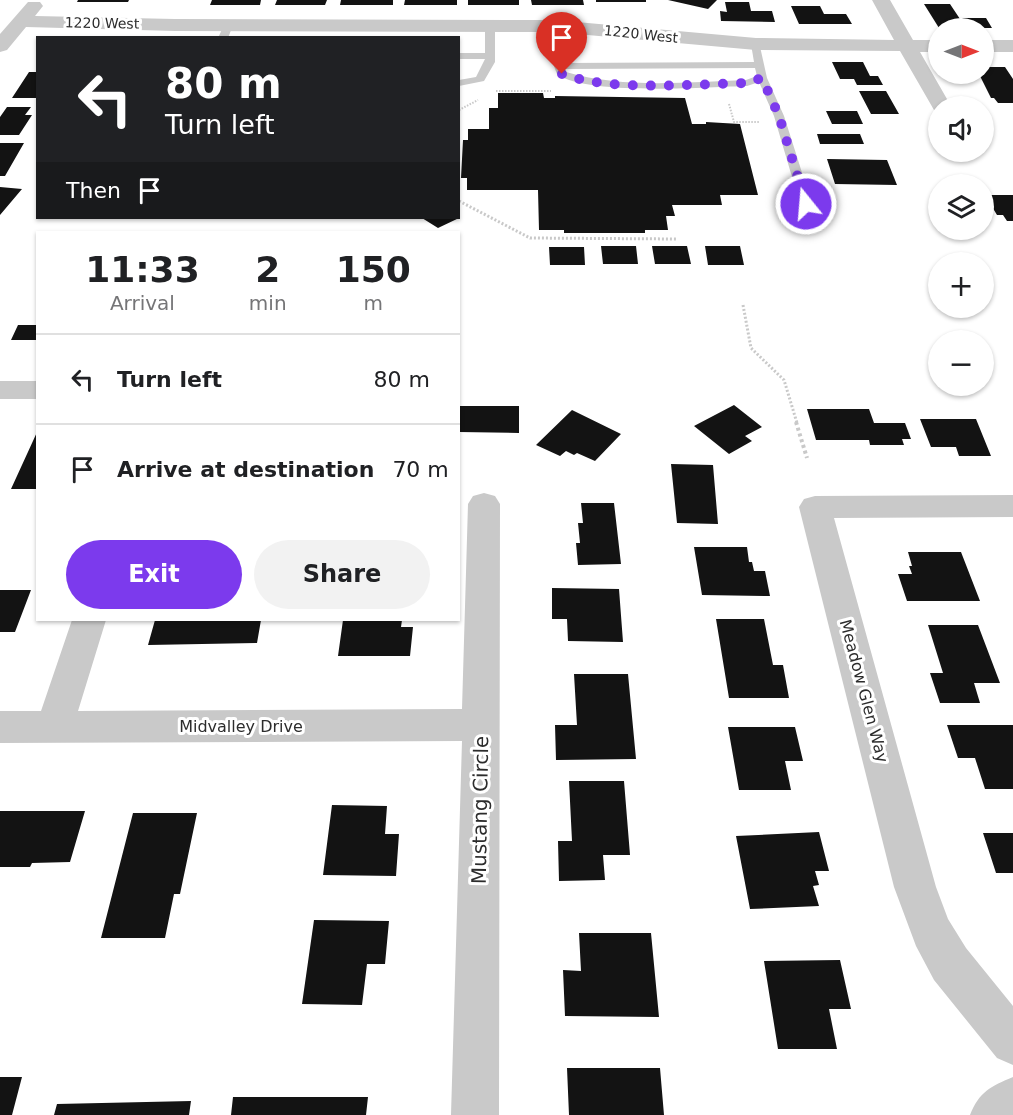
<!DOCTYPE html>
<meta charset="utf-8">
<style>
body{margin:0;font-family:"DejaVu Sans",sans-serif;background:#f2f2f2;color:#202124;height:100vh;display:flex;flex-direction:column;font-size:22px;white-space:nowrap}
*{box-sizing:border-box;margin:0}
p{font-size:20px;color:#757577}
.icon{flex:none;width:33px;height:33px;fill:none;stroke:currentColor;stroke-width:2;stroke-linecap:round;stroke-linejoin:round}
.map{position:relative;flex:1;overflow:hidden}
.side{position:absolute;left:36px;top:231px;width:424px;height:390px;display:flex;flex-direction:column;background:#fff;border-radius:0px;box-shadow:0 2px 4px #0004}
.side>*{flex:none}
.hud{position:absolute;left:36px;top:36px;width:424px;height:183px;border-radius:0px;box-shadow:0 2px 4px #0004;background:#202124;color:#fff;overflow:hidden}
.needle{width:39px;rotate:90deg}
.fabs{position:absolute;left:928px;top:18px;display:grid;gap:12px}
.fabs a{display:grid;place-items:center;width:66px;height:66px;border-radius:50%;background:#fff;box-shadow:0 2px 4px #0004;font-size:30px}
.pin{position:absolute;display:grid;place-items:center;width:51px;height:51px;color:#fff;margin:-62px -26px;border-radius:50% 50% 50% 0;rotate:-45deg;box-shadow:0 0 6px #0007}
.pin .icon{rotate:45deg}
.me{position:absolute;width:66px;margin:-33px;rotate:343deg;stroke-linejoin:round;filter:drop-shadow(0 0 4px #0008)}
.turn{display:flex;align-items:center;gap:21px;height:126px;padding:0 30px;font-size:27px}
.turn .icon{width:78px;height:78px;stroke-width:2.5}
.turn b{display:block;font-size:42px;line-height:51px}
.then{display:flex;align-items:center;height:57px;padding:0 30px;background:#0003;gap:12px;font-size:22px}
.eta{display:flex;justify-content:space-evenly;align-items:center;height:102px;text-align:center}
.eta b{font-size:36px;font-weight:700;line-height:42px}
.action{display:flex;gap:12px;margin-top:auto;padding:12px 30px}
.action a{flex:1;height:69px;border-radius:36px;background:#7c3aed;color:#fff;font-size:24px;font-weight:700;line-height:69px;text-align:center}
.action a+a{background:#f2f2f2;color:#202124}
ul{padding:0;list-style:none}
li{display:flex;align-items:center;gap:18px;height:90px;padding:0 30px;border-top:2px solid #e0e0e0}
li div{flex:1}
li b{display:block;font-size:22px}
li em{font-style:normal}
.map>svg:first-child{display:block}
</style>
<div class="map">
<svg width="1013" height="1115" viewBox="0 0 1013 1115">
<rect width="100%" height="100%" fill="#fff"/>
<path fill="#131313" d="M78 0H129L128 2H77Z
M212 0H261L260 5H210Z
M277 0H327L325 5H275Z
M341 0H393V5H340Z
M405 0H457V5H404Z
M468 0H519V5H468Z
M531 0H583L584 5H532Z
M596 0H646V2H596Z
M668 0H717L708 9Z
M725 2H749L751 11H772L775 22 721 21 720 11 727 12Z
M924 4H950L966 28H939Z
M791 6H820L824 14H846L852 24H799Z
M962 18H986L992 28H969Z
M832 62H863L870 76H878L883 85H857L854 79H840Z
M984 67H1005L1013 79V103H998L994 98H991L979 74H984Z
M29 72H38L36 98H12Z
M859 91H886L899 114H871Z
M498 93H543L544 98H555V96L685 98 692 124H706V122L740 124 758 195H720L722 205H672L675 216H666L668 230H645V233H564V230H539L538 190H467V178H461L463 140H468V129H489V108H498Z
M7 107H31L25 115H32L19 135H0V117Z
M826 111H857L863 124H832Z
M817 134H860L864 144H820Z
M0 143H24L5 176H0Z
M827 159 887 160 897 185 835 184Z
M0 187 22 189 0 215Z
M985 195H1013V221H1007L1003 215H997Z
M422 218H459L438 228Z
M601 246H636L638 264H603Z
M652 246H687L691 264H655Z
M705 246H740L744 265H708Z
M549 247H584L585 265H550Z
M18 325H38V340H11Z
M734 405 762 427 745 436 752 441 729 454 694 426Z
M459 406H519V433L459 432Z
M807 409H869L874 423H905L911 439H902L904 445H870L869 440H816Z
M572 410 621 434 595 461 577 453 574 455 566 451 560 456 536 445Z
M920 419H976L991 456H959L956 447H931Z
M38 430V489H11Z
M671 464 713 465 718 524 677 523Z
M581 503H614L621 564 578 565 576 543H580L578 523H583Z
M694 547H747L749 562H752L754 571H765L770 596 702 595Z
M908 552H961L980 601H907L898 574H912L909 566H912Z
M552 588 619 589 623 642 568 641 567 619H552Z
M0 590H31L15 632H0Z
M716 619H764L773 665H783L789 698H729Z
M155 620H261L257 643 148 645Z
M343 620H402L401 627H413L410 656H338Z
M928 625H978L1000 683H974L980 703H940L930 673H943Z
M574 674H628L636 759 556 760 555 725H577Z
M947 725H1013V789H985L975 758H958Z
M728 727H795L803 761H785L791 790H739Z
M569 781H624L630 855H603L605 880 559 881 558 841H572Z
M332 805 387 806 385 834H399L396 876 323 875Z
M0 811H85L70 862 32 863 30 867H0Z
M133 813H197L180 894H174L165 938H101Z
M819 832 829 871H815L819 885 813 886 819 906 750 909 736 836Z
M983 833H1013V873H996Z
M314 920 389 921 385 964H367L362 1005 302 1004Z
M579 933H651L659 1017 565 1016 563 970 581 971Z
M840 960 851 1009H829L837 1049H778L764 961Z
M567 1068H660L664 1115H569Z
M0 1077H22L12 1115H0Z
M233 1097H368L366 1115H231Z
M191 1101 189 1115H54L57 1104Z"/>
<g fill="none" stroke-linecap="round" stroke-linejoin="round">
<path stroke="#c9c9c9" stroke-width="2" stroke-dasharray="1.5 1.5" stroke-linecap="butt" d="M496 91H551
M729 104 734 122H759
M459 110 478 100"/>
<path stroke="#c9c9c9" stroke-width="3" stroke-dasharray="2 2" stroke-linecap="butt" d="M459 201 530 238 677 239
M743 305 751 348 784 380 797 423"/>
<path stroke="#c9c9c9" stroke-width="4" stroke-dasharray="3 3" stroke-linecap="butt" d="M796 422 807 458"/>
<path fill="#c9c9c9" fill-rule="evenodd" d="M225 23 233 25 228 38H218Z
M490 23 495 26V62L484 81 459 86V80L476 77 485 59H459V53H485V26Z
M551 24 559 26 563 63 754 62 751 44 759 42 767 78 784 116 812 204 810 206 806 208 800 204 774 116 759 82 747 86C708 87 586 96 557 74L552 61ZM755 68 757 76 746 80C686 82 624 89 566 72L565 69Z"/>
<path fill="#c9c9c9" fill-rule="evenodd" d="M872 0H890L913 40H939V52H920L951 106H939V112L934 110 900 51 756 50 554 32 175 31 26 27 7 50 0 52V34L28 2H40L43 6 35 16 175 19 554 20 756 38 894 40Z
M984 40H1013V52H984Z
M0 381H38V399H0Z
M484 493 495 496 500 504 499 1115H451L462 741 0 743V711H41L72 620H106L78 711 462 709 468 504 473 496Z
M1013 495V517L834 518 936 887 948 919 966 948 1013 1006V1065L997 1058 934 980 916 946 894 887 799 507 804 499 815 496Z
M1013 1077V1115H970C979 1092 991 1086 1013 1077Z"/>
</g>
<g fill="none" stroke-linecap="round" stroke-linejoin="round">
<path stroke="#7c3aed" stroke-width="10" stroke-dasharray="0 18" d="M562 74C610 92 694 84 747 83L762 78 779 116 806 204"/>
</g>
<g text-anchor="middle" dominant-baseline="central" stroke-width="6" stroke-linejoin="round" paint-order="stroke">
<g font-size="14" fill="#2c2c2c" stroke="#fff">
<text transform="translate(102 23) rotate(1)">1220 West</text>
<text transform="translate(641 34) rotate(6)">1220 West</text>
</g>
<g font-size="16" fill="#2c2c2c" stroke="#fff">
<text transform="translate(864 691) rotate(75)">Meadow Glen Way</text>
<text x="241" y="726">Midvalley Drive</text>
</g>
<g font-size="20" fill="#2c2c2c" stroke="#fff">
<text transform="translate(480 810) rotate(-89)">Mustang Circle</text>
</g>
</g>
</svg>
<div class="fabs">
<a><svg class="needle" viewBox="-14 -14 28 28"><path d="M0-13l5 13h-10z" fill="#e53935"/><path d="M0 13l5-13h-10z" fill="#757577"/></svg></a>
<a><svg class="icon" aria-label="sound" viewBox="0 0 24 24"><path d="M4 9h4l5-4v14l-5-4H4zM17 9q2 3 0 6"/></svg></a>
<a><svg class="icon" aria-label="layers" viewBox="0 0 24 24"><path d="M12 4l9 5-9 5-9-5zM3 14l9 5 9-5"/></svg></a>
<a>+</a>
<a>−</a>
</div>
<div class="pin" style="left:562px;top:74px;background:#d93025"><svg class="icon" aria-label="arrive" viewBox="0 0 24 24"><path d="M6 21V4h12l-3 4 3 4H6"/></svg></div>
<svg class="me" style="left:806px;top:204px" viewBox="-20 -20 40 40"><circle r="17" fill="#7c3aed" stroke="#fff" stroke-width="3"/><path d="M0-11L8 9 0 5-8 9z" fill="#fff"/></svg>
<div class="hud">
<div class="turn"><svg class="icon" aria-label="left" viewBox="0 0 24 24"><path d="M17 20v-9H6M10 6l-5 5 5 5"/></svg><div><b>80 m</b>Turn left</div></div>
<div class="then">Then<svg class="icon" aria-label="arrive" viewBox="0 0 24 24"><path d="M6 21V4h12l-3 4 3 4H6"/></svg></div>
</div>
<section class="side">
<div class="eta">
<div><b>11:33</b><p>Arrival</p></div>
<div><b>2</b><p>min</p></div>
<div><b>150</b><p>m</p></div>
</div>
<ul>
<li><svg class="icon" aria-label="left" viewBox="0 0 24 24"><path d="M17 20v-9H6M10 6l-5 5 5 5"/></svg><div><b>Turn left</b></div><em>80 m</em></li>
<li><svg class="icon" aria-label="arrive" viewBox="0 0 24 24"><path d="M6 21V4h12l-3 4 3 4H6"/></svg><div><b>Arrive at destination</b></div><em>70 m</em></li>
</ul>
<div class="action"><a>Exit</a><a>Share</a></div>
</section>
</div>
